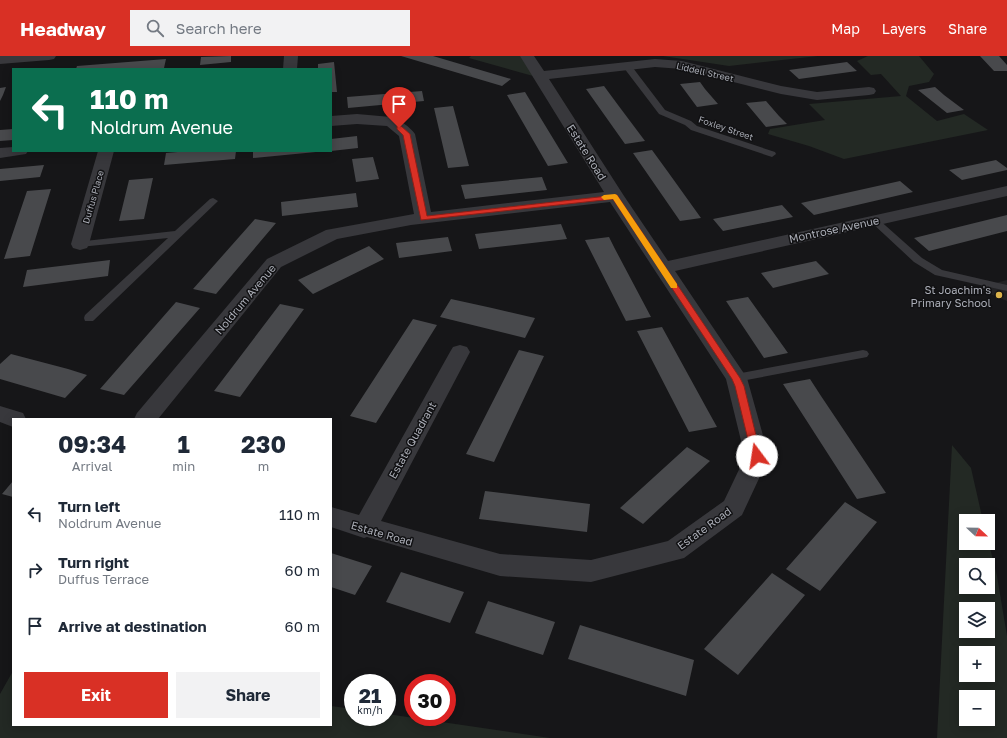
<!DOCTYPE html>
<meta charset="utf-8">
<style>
body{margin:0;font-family:"Golos Text",sans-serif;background:#f2f2f3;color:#1f2937;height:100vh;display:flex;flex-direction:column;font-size:15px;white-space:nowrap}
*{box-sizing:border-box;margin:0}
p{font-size:13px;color:#747a83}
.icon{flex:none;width:22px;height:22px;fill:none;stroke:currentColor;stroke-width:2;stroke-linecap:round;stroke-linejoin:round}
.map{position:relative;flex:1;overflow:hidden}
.drawer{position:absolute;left:12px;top:362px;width:320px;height:308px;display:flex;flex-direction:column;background:#fff;border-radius:0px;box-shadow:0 2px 10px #0003}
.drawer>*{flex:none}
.hud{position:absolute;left:12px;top:12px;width:320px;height:84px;border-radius:0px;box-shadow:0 2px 10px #0003;background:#0b6e4f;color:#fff;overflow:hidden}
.needle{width:26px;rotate:112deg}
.buttons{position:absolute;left:959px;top:458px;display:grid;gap:8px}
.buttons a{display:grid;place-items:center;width:36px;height:36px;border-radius:0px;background:#fff;box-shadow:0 2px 10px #0003;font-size:20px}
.speed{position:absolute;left:344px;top:618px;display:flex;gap:8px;font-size:20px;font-weight:700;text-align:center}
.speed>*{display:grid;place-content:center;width:52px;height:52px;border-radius:50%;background:#fff;box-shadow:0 2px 10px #0003;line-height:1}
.speed small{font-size:10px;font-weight:400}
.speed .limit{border:6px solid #d22;background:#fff;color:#111}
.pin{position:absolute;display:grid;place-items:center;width:34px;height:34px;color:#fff;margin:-41px -17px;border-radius:50% 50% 50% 0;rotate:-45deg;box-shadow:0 0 4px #0007}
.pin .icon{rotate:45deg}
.me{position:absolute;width:44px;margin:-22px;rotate:346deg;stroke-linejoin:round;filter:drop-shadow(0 0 3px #0008)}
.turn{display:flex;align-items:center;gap:14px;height:84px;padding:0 12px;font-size:18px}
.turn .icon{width:52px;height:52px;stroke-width:2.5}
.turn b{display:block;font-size:28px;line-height:34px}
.eta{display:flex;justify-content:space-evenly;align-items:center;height:68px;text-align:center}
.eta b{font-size:24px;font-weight:700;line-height:28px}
.cta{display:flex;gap:8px;margin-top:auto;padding:8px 12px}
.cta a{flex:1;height:46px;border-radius:0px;background:#d93025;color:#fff;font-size:16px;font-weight:700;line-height:46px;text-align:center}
.cta a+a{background:#f2f2f3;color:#1f2937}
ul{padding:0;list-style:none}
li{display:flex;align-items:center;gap:12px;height:56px;padding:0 12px}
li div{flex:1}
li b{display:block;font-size:15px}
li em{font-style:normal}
header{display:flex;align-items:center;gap:24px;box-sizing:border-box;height:56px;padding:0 20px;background:#d93025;color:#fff}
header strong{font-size:19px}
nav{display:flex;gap:22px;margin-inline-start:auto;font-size:14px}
.search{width:280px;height:36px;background:#f2f2f3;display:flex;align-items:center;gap:10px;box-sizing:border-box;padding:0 14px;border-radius:0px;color:#747a83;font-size:15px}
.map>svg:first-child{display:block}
</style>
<header>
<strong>Headway</strong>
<div class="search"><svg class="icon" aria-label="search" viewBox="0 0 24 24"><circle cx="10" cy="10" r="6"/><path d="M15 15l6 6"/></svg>Search here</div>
<nav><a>Map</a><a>Layers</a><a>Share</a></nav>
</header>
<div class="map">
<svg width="1007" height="682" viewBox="0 0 1007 682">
<rect width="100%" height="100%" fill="#161618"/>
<path fill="#222224" d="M1007 224V245L976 232Z"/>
<path fill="#232924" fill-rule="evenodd" d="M471 0H521L533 20 469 2Z
M663 0H818L729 10Z
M868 0H919L934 18 929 26 909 30 906 40 937 65 964 58 988 74 844 103 809 90 768 78 770 73 825 64 809 48 901 40 881 18 871 19 857 5Z
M952 389 971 412 983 465H966V487H988V484L997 520 1007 580V682H937ZM966 509H988V531H966ZM966 553H988V575H966ZM966 597H988V619H966ZM966 641H988V663H966Z
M13 615V669H331V650L353 653V661H387V658L550 682H0V638Z"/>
<path fill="#48494c" d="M231 0V6L200 9 201 1Z
M401 0H433L511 23 502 30Z
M980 0H999L1007 9V15H994Z
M166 3 164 12 76 13 77 10Z
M334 6 337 36H331V13H318V8Z
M847 6 857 15 799 23 789 14Z
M700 26 705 33 718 48 697 51 680 28Z
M604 30 618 49 645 85 625 88 586 33Z
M6 31 3 39 0 45V32Z
M935 31 944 39 964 54 947 57 918 34Z
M422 35 424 45 348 52 347 41Z
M525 36 540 61 568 107 548 110 507 39Z
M766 45 779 60 787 68 766 71 746 47Z
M453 50 469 110 448 112 434 52Z
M13 73V84L0 85V74Z
M357 80 358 92 331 95V83Z
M652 94 668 116 701 162 680 165 633 97Z
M189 95H236L235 103 164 109 166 97Z
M253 95H316V96L253 102Z
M373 101 379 123 356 126 352 103Z
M996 104 1007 112V114L962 124 949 114Z
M44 109 40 121 0 125V113Z
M542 121 547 134 465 143 461 129Z
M153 122 144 163 119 165 129 124Z
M900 125 913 136 814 159 801 147Z
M51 133 30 200 4 203 27 135Z
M356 137 358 151 282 160 281 146Z
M782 149 793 161 723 175 713 163Z
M1007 159V175L929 195 914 182Z
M255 163 276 167 216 238 193 233Z
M561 168 567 183 479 193 475 178Z
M448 181 452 195 399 202 396 187Z
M609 181 615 193 651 261 626 265 585 184Z
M369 190 384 203 313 238 298 224Z
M110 204 108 220 23 231 27 214Z
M816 205 829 218 773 232 761 217Z
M748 241 788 297 764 302 726 245Z
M451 243 492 252 535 262 525 282 440 261Z
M176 246 200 252 124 339 100 333Z
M280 248 304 253 240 341 214 335Z
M413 263 437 269 376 367 350 360Z
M662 271 707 353 717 371 689 376 637 275Z
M519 294 544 300 494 406 466 398Z
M11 298 68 313 87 319 65 342 0 323V308Z
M810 323 821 340 886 437 857 443 783 328Z
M687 391 710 405 643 468 620 452Z
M13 425V441L2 438Z
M485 435 590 448 587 476 479 463Z
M845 446 877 466 820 535 786 513Z
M331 497 372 510 355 539 331 531Z
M401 516 464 536 450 567 386 546Z
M772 517 805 539 738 619 704 593Z
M488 545 555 566 543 599 475 577Z
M580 569 694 604 686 640 568 603Z"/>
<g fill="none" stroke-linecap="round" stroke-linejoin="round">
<path fill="#38383c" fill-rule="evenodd" d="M624 8H630L665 54 691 65 697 70 775 96 776 98 772 101 691 74 685 69 659 58 624 12Z
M213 142 218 145 216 147 93 265H85L84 262 85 259 168 182 80 191 76 190 75 188 76 186 175 175 210 143Z
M874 161 877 162 922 202 942 214 1007 229V235L935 219 914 206 871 166 869 164 871 162Z
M863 294 867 295 869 298 867 301 736 326 732 325 730 322 732 319 736 318Z"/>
<path fill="#38383c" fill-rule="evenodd" d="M0 0H56L54 3 49 4 0 8Z
M284 0H298L297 13H283Z
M520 0H534L544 15 655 3 682 5 781 30 817 36 869 31 874 32 876 35 874 38 869 39 817 44 781 38 682 13 655 11 549 23 624 140 668 205 1007 130V140L675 215 747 322 769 401 742 459 684 502 591 526 500 520 367 481 364 482 331 471V451L359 459 450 296 453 291 460 289 467 291 470 296 381 465 500 498 591 504 668 485 724 445 745 401 726 323 610 146 411 169 337 183 281 211 158 363H134L137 357 267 203 326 174 414 158 399 80 387 70 357 68 331 70V60L357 58 391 61C399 63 410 71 415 78L431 156 604 136Z
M13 91V95H28L26 98 0 102V92Z
M98 95H114L89 188 87 192 80 194 73 192 71 188Z
M0 350 23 357 26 363H13V371L0 366Z"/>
</g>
<path fill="#d93025" stroke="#8d1f18" d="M397 70H401L410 78 427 160 617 139 740 322 744 330 761 400 760 403H753L752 400 735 330 732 323 613 143 421 164 403 79 397 73Z"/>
<path fill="#f59e0b" d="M615 138 617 139 677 228V232H671L613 143 604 144 601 141 604 139Z"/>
<circle fill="#dbb34b" stroke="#111113" stroke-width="1.5" cx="999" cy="239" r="4"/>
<g text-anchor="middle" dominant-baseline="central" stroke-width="3" stroke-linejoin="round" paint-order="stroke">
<g font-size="9" fill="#aaadb6" stroke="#111113">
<text transform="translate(705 16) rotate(13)">Liddell Street</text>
<text transform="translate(726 72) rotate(19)">Foxley Street</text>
<text transform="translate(93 141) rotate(-74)">Duffus Place</text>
</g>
<g font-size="11" fill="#aaadb6" stroke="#111113">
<text transform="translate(587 96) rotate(58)">Estate Road</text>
<text transform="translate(834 173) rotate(-12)">Montrose Avenue</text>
<text transform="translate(245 243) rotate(-50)">Noldrum Avenue</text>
<text transform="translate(412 384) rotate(-61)">Estate Quadrant</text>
<text transform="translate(704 472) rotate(-36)">Estate Road</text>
<text transform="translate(382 477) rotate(16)">Estate Road</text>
</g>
<g font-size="11" fill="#aaadb6" stroke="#111113" text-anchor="end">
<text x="991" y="233">St Joachim's<tspan x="991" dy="13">Primary School</tspan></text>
</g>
</g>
</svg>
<div class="buttons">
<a><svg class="needle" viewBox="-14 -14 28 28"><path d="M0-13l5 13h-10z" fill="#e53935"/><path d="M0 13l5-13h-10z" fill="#747a83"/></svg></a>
<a><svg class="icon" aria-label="search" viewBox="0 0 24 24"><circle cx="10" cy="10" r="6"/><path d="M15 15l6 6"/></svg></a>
<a><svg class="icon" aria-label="layers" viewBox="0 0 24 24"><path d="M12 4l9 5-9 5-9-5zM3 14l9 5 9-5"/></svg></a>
<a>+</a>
<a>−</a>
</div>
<div class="speed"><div>21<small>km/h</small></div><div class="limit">30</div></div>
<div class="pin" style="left:399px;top:72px;background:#d93025"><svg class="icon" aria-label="arrive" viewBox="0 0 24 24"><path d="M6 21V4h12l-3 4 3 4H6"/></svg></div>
<svg class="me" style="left:757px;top:400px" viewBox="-20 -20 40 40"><circle r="19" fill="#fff"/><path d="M0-13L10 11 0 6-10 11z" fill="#d93025"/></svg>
<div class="hud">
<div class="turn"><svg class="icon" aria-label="left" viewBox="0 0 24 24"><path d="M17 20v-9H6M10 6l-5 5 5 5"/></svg><div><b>110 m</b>Noldrum Avenue</div></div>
</div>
<section class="drawer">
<div class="eta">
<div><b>09:34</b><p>Arrival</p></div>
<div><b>1</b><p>min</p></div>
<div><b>230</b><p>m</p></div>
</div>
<ul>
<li><svg class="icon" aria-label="left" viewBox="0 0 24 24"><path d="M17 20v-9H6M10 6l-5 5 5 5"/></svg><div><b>Turn left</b><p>Noldrum Avenue</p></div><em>110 m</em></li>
<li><svg class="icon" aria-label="right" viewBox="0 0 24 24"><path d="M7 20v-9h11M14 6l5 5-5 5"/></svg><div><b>Turn right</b><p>Duffus Terrace</p></div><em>60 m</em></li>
<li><svg class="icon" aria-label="arrive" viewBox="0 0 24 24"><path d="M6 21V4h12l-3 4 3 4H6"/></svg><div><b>Arrive at destination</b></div><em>60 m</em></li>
</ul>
<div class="cta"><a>Exit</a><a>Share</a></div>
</section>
</div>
